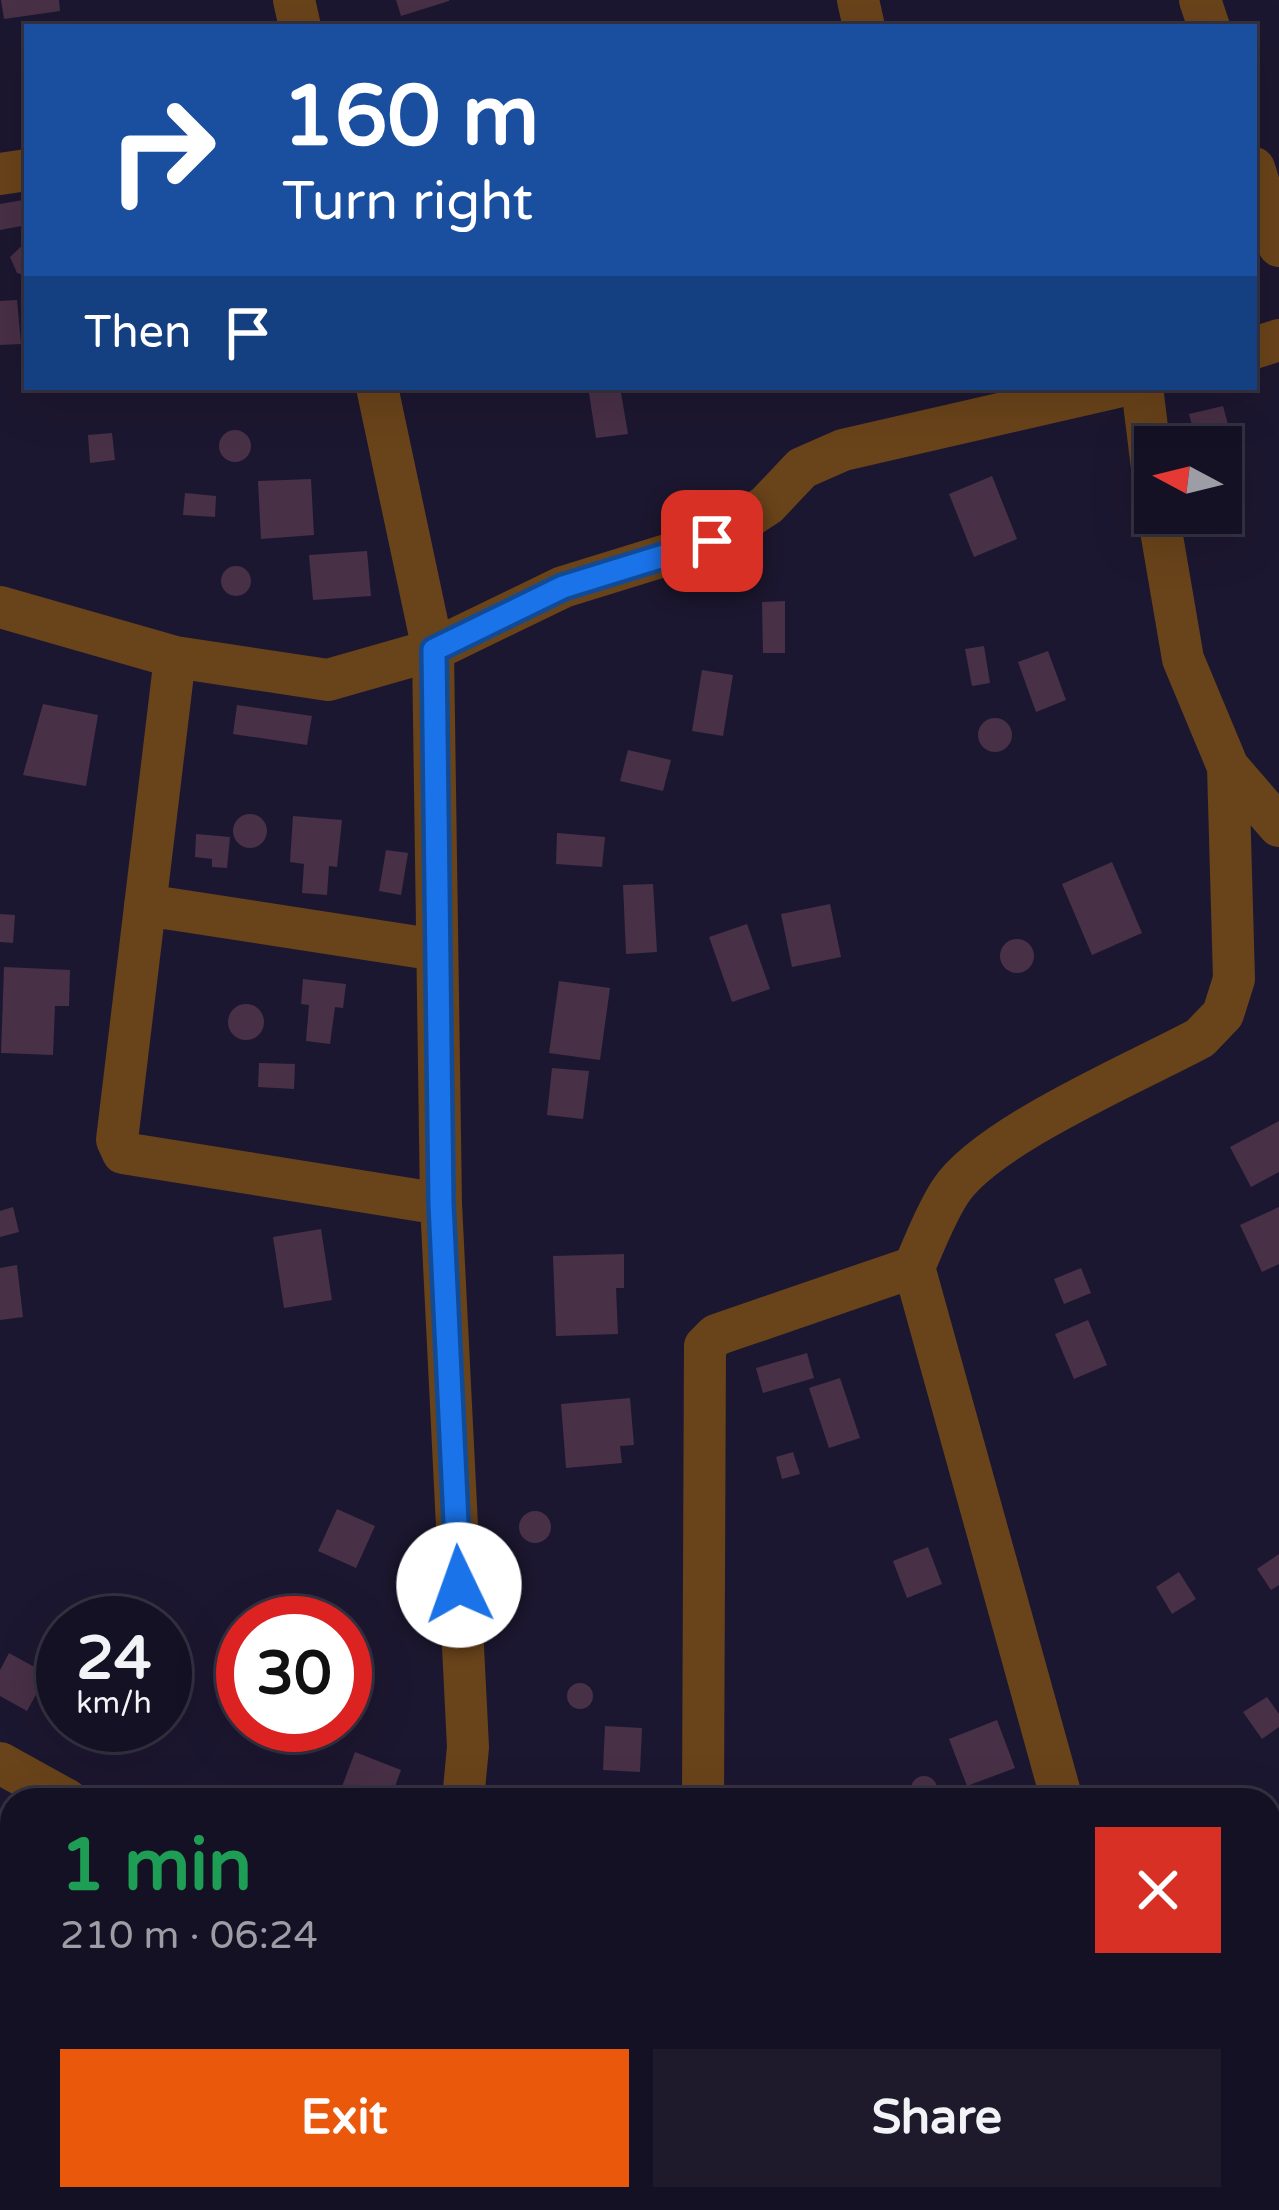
<!DOCTYPE html>
<meta charset="utf-8">
<style>
body{margin:0;font-family:"Varela Round",sans-serif;background:#1e1a2c;color:#f1f3f6;height:100vh;display:flex;flex-direction:column;font-size:45px;white-space:nowrap}
*{box-sizing:border-box;margin:0}
p{font-size:39px;color:#9d9da6}
.icon{flex:none;width:66px;height:66px;fill:none;stroke:currentColor;stroke-width:2;stroke-linecap:round;stroke-linejoin:round}
.map{position:relative;flex:1;overflow:hidden}
.side{position:absolute;left:0px;top:1788px;width:1281px;height:423px;display:flex;flex-direction:column;background:#151124;border-radius:36px 36px 0 0;box-shadow:0 12px 48px #0002,0 0 0 3px #343141}
.side>*{flex:none}
.top-card{position:absolute;left:24px;top:24px;width:1233px;height:366px;border-radius:0px;box-shadow:0 12px 48px #0002,0 0 0 3px #343141;background:#1a4fa0;color:#fff;overflow:hidden}
.needle{width:78px;rotate:277deg}
.fabs{position:absolute;left:1134px;top:426px;display:grid;gap:24px}
.fabs a{display:grid;place-items:center;width:108px;height:108px;border-radius:0px;background:#151124;box-shadow:0 12px 48px #0002,0 0 0 3px #343141;font-size:60px}
.speed{position:absolute;left:36px;top:1596px;display:flex;gap:24px;font-size:60px;font-weight:700;text-align:center}
.speed>*{display:grid;place-content:center;width:156px;height:156px;border-radius:50%;background:#151124;box-shadow:0 12px 48px #0002,0 0 0 3px #343141;line-height:1}
.speed small{font-size:30px;font-weight:400}
.speed .limit{border:18px solid #d22;background:#fff;color:#111}
.pin{position:absolute;display:grid;place-items:center;width:102px;height:102px;color:#fff;margin:-51px;border-radius:24px;box-shadow:0 6px 18px #0006}
.me{position:absolute;width:132px;margin:-66px;rotate:357deg;stroke-linejoin:round;filter:drop-shadow(0 0 9px #0008)}
.turn{display:flex;align-items:center;gap:42px;height:252px;padding:0 60px;font-size:54px}
.turn .icon{width:156px;height:156px;stroke-width:2.5}
.turn b{display:block;font-size:84px;line-height:102px}
.then{display:flex;align-items:center;height:114px;padding:0 60px;background:#0003;gap:24px;font-size:45px}
.round{display:grid;place-items:center;flex:none;width:126px;height:126px;border-radius:0px;background:#1e1a2c}
.summary{display:flex;align-items:center;justify-content:space-between;height:204px;padding:0 60px}
h1{font-size:72px;font-weight:700;line-height:90px;color:#1e9e55}
.action{display:flex;gap:24px;margin-top:auto;padding:24px 60px}
.action a{flex:1;height:138px;border-radius:0px;background:#ea580c;color:#fff;font-size:48px;font-weight:700;line-height:138px;text-align:center}
.action a+a{background:#1e1a2c;color:#f1f3f6}
.map>svg:first-child{display:block}
</style>
<div class="map">
<svg width="1279" height="2210" viewBox="0 0 1279 2210">
<rect width="100%" height="100%" fill="#1c1730"/>
<path fill="#483046" d="M1 0H59L60 11 4 19Z
M396 0H449V1L401 16Z
M23 200 27 225 0 230V204Z
M27 241V276L17 273 10 257Z
M17 300 21 344 0 345V301Z
M588 387H620L628 434 596 438Z
M1223 406 1230 432 1196 440 1189 414Z
M219 446a16 16 0 1 1 32 0a16 16 0 1 1-32 0Z
M112 433 115 460 90 463 88 435Z
M992 476 1017 539 974 557 949 494Z
M311 479 314 535 261 539 258 481Z
M185 493 216 496 215 517 183 515Z
M367 551 371 596 313 600 309 555Z
M221 581a15 15 0 1 1 30 0a15 15 0 1 1-30 0Z
M785 601V653H763L762 602Z
M984 646 990 683 972 686 965 649Z
M1048 651 1066 700 1036 712 1018 662Z
M702 670 733 675 723 736 692 731Z
M43 704 98 715 86 786 23 775Z
M237 705 312 716 307 745 233 734Z
M978 735a17 17 0 1 1 34 0a17 17 0 1 1-34 0Z
M628 750 671 760 663 791 620 781Z
M233 831a17 17 0 1 1 34 0a17 17 0 1 1-34 0Z
M293 816 342 820 337 867 329 866 327 895 302 893 304 864 290 862Z
M557 833 605 837 602 867 556 864Z
M196 834 230 837 227 868 212 867V859L195 857Z
M386 850 408 853 401 895 379 891Z
M1112 862 1142 933 1092 955 1062 884Z
M653 884 657 952 626 954 623 885Z
M830 904 841 957 792 967 781 914Z
M0 914 15 915 13 943 0 942Z
M747 924 770 989 732 1002 709 937Z
M1000 956a17 17 0 1 1 34 0a17 17 0 1 1-34 0Z
M4 967 70 970 69 1006H55L53 1055 1 1053Z
M303 979 346 984 343 1008 335 1007 330 1044 306 1041 309 1005 301 1004Z
M559 981 610 988 600 1060 549 1053Z
M228 1022a18 18 0 1 1 36 0a18 18 0 1 1-36 0Z
M259 1063 295 1064 294 1089 258 1087Z
M552 1068 589 1071 583 1119 547 1115Z
M1279 1121V1172L1251 1187 1230 1147Z
M13 1207 19 1232 0 1237V1211Z
M1279 1207V1264L1262 1272 1240 1225Z
M321 1229 332 1300 284 1308 273 1237Z
M624 1254V1288H616L618 1334 556 1336 553 1256Z
M17 1265 23 1317 0 1320V1268Z
M1081 1268 1091 1293 1064 1304 1054 1279Z
M1088 1320 1107 1365 1074 1379 1055 1334Z
M807 1353 814 1378 763 1393 756 1368Z
M840 1378 860 1438 829 1448 809 1388Z
M630 1398 634 1445 620 1446 622 1463 566 1468 561 1404Z
M793 1452 800 1474 782 1479 776 1457Z
M337 1509 375 1526 356 1568 318 1551Z
M519 1527a16 16 0 1 1 32 0a16 16 0 1 1-32 0Z
M928 1547 942 1584 907 1598 893 1561Z
M1279 1554V1585L1271 1590 1257 1569Z
M1179 1572 1196 1599 1172 1614 1156 1587Z
M9 1653 47 1674 27 1711 0 1696V1670Z
M567 1696a13 13 0 1 1 26 0a13 13 0 1 1-26 0Z
M1267 1697 1279 1714V1727L1262 1739 1243 1712Z
M997 1720 1015 1768 967 1786 949 1739Z
M605 1726 642 1728 640 1772 603 1770Z
M355 1752 401 1770 390 1800H337Z
M911 1789a13 13 0 1 1 26 0a13 13 0 1 1-26 0Z
M0 1838 12 1841V1884L0 1881Z
M1274 1979H1279V2055L1269 2054Z
M0 2066 12 2069 8 2091 12 2107 5 2135 0 2134Z
M1214 2199H1249L1250 2210H1213Z"/>
<g fill="none" stroke-linecap="round" stroke-linejoin="round">
<path stroke="#69431a" stroke-width="42" d="M294 0 300 27
M858 0 864 27
M1200 0 1209 27
M1254 168 1279 246
M0 174 27 170
M1254 348 1279 340
M377 387 433 650 441 1204 468 1747 463 1800
M1142 387 1155 492
M1158 513 1183 659 1228 767 1279 826
M0 607 175 657 328 680 433 650 563 587 712 541 767 505 802 468 843 450 1117 387
M175 657 117 1140 123 1153 441 1204
M145 905 437 950
M914 1267 1062 1800
M0 1763 67 1800
M703 1800 705 1346 716 1335 914 1267C925 1243 935 1215 950 1192 986 1136 1137 1072 1200 1038L1223 1014 1234 979 1228 767
M1269 1929 1279 1931
M778 2199 798 2210
M737 2210 742 2199
M1034 2210 1040 2199"/>
</g>
<g fill="none" stroke-linecap="round" stroke-linejoin="round">
<defs>
<path id="route" d="M459 1585 441 1204 434 650 563 587 712 541"/>
</defs>
<use href="#route" stroke="#114b97" stroke-width="30"/>
<use href="#route" stroke="#1a73e8" stroke-width="21"/>
</g>
</svg>
<div class="fabs">
<a><svg class="needle" viewBox="-14 -14 28 28"><path d="M0-13l5 13h-10z" fill="#e53935"/><path d="M0 13l5-13h-10z" fill="#9d9da6"/></svg></a>
</div>
<div class="speed"><div>24<small>km/h</small></div><div class="limit">30</div></div>
<div class="pin" style="left:712px;top:541px;background:#d93025"><svg class="icon" aria-label="arrive" viewBox="0 0 24 24"><path d="M6 21V4h12l-3 4 3 4H6"/></svg></div>
<svg class="me" style="left:459px;top:1585px" viewBox="-20 -20 40 40"><circle r="19" fill="#fff"/><path d="M0-13L10 11 0 6-10 11z" fill="#1a73e8"/></svg>
<div class="top-card">
<div class="turn"><svg class="icon" aria-label="right" viewBox="0 0 24 24"><path d="M7 20v-9h11M14 6l5 5-5 5"/></svg><div><b>160 m</b>Turn right</div></div>
<div class="then">Then<svg class="icon" aria-label="arrive" viewBox="0 0 24 24"><path d="M6 21V4h12l-3 4 3 4H6"/></svg></div>
</div>
<section class="side">
<div class="summary"><div><h1>1 min</h1><p>210 m · 06:24</p></div><a class="round" style="background:#d93025;color:#fff"><svg class="icon" aria-label="close" viewBox="0 0 24 24"><path d="M6 6l12 12M18 6L6 18"/></svg></a></div>
<div class="action"><a>Exit</a><a>Share</a></div>
</section>
</div>
